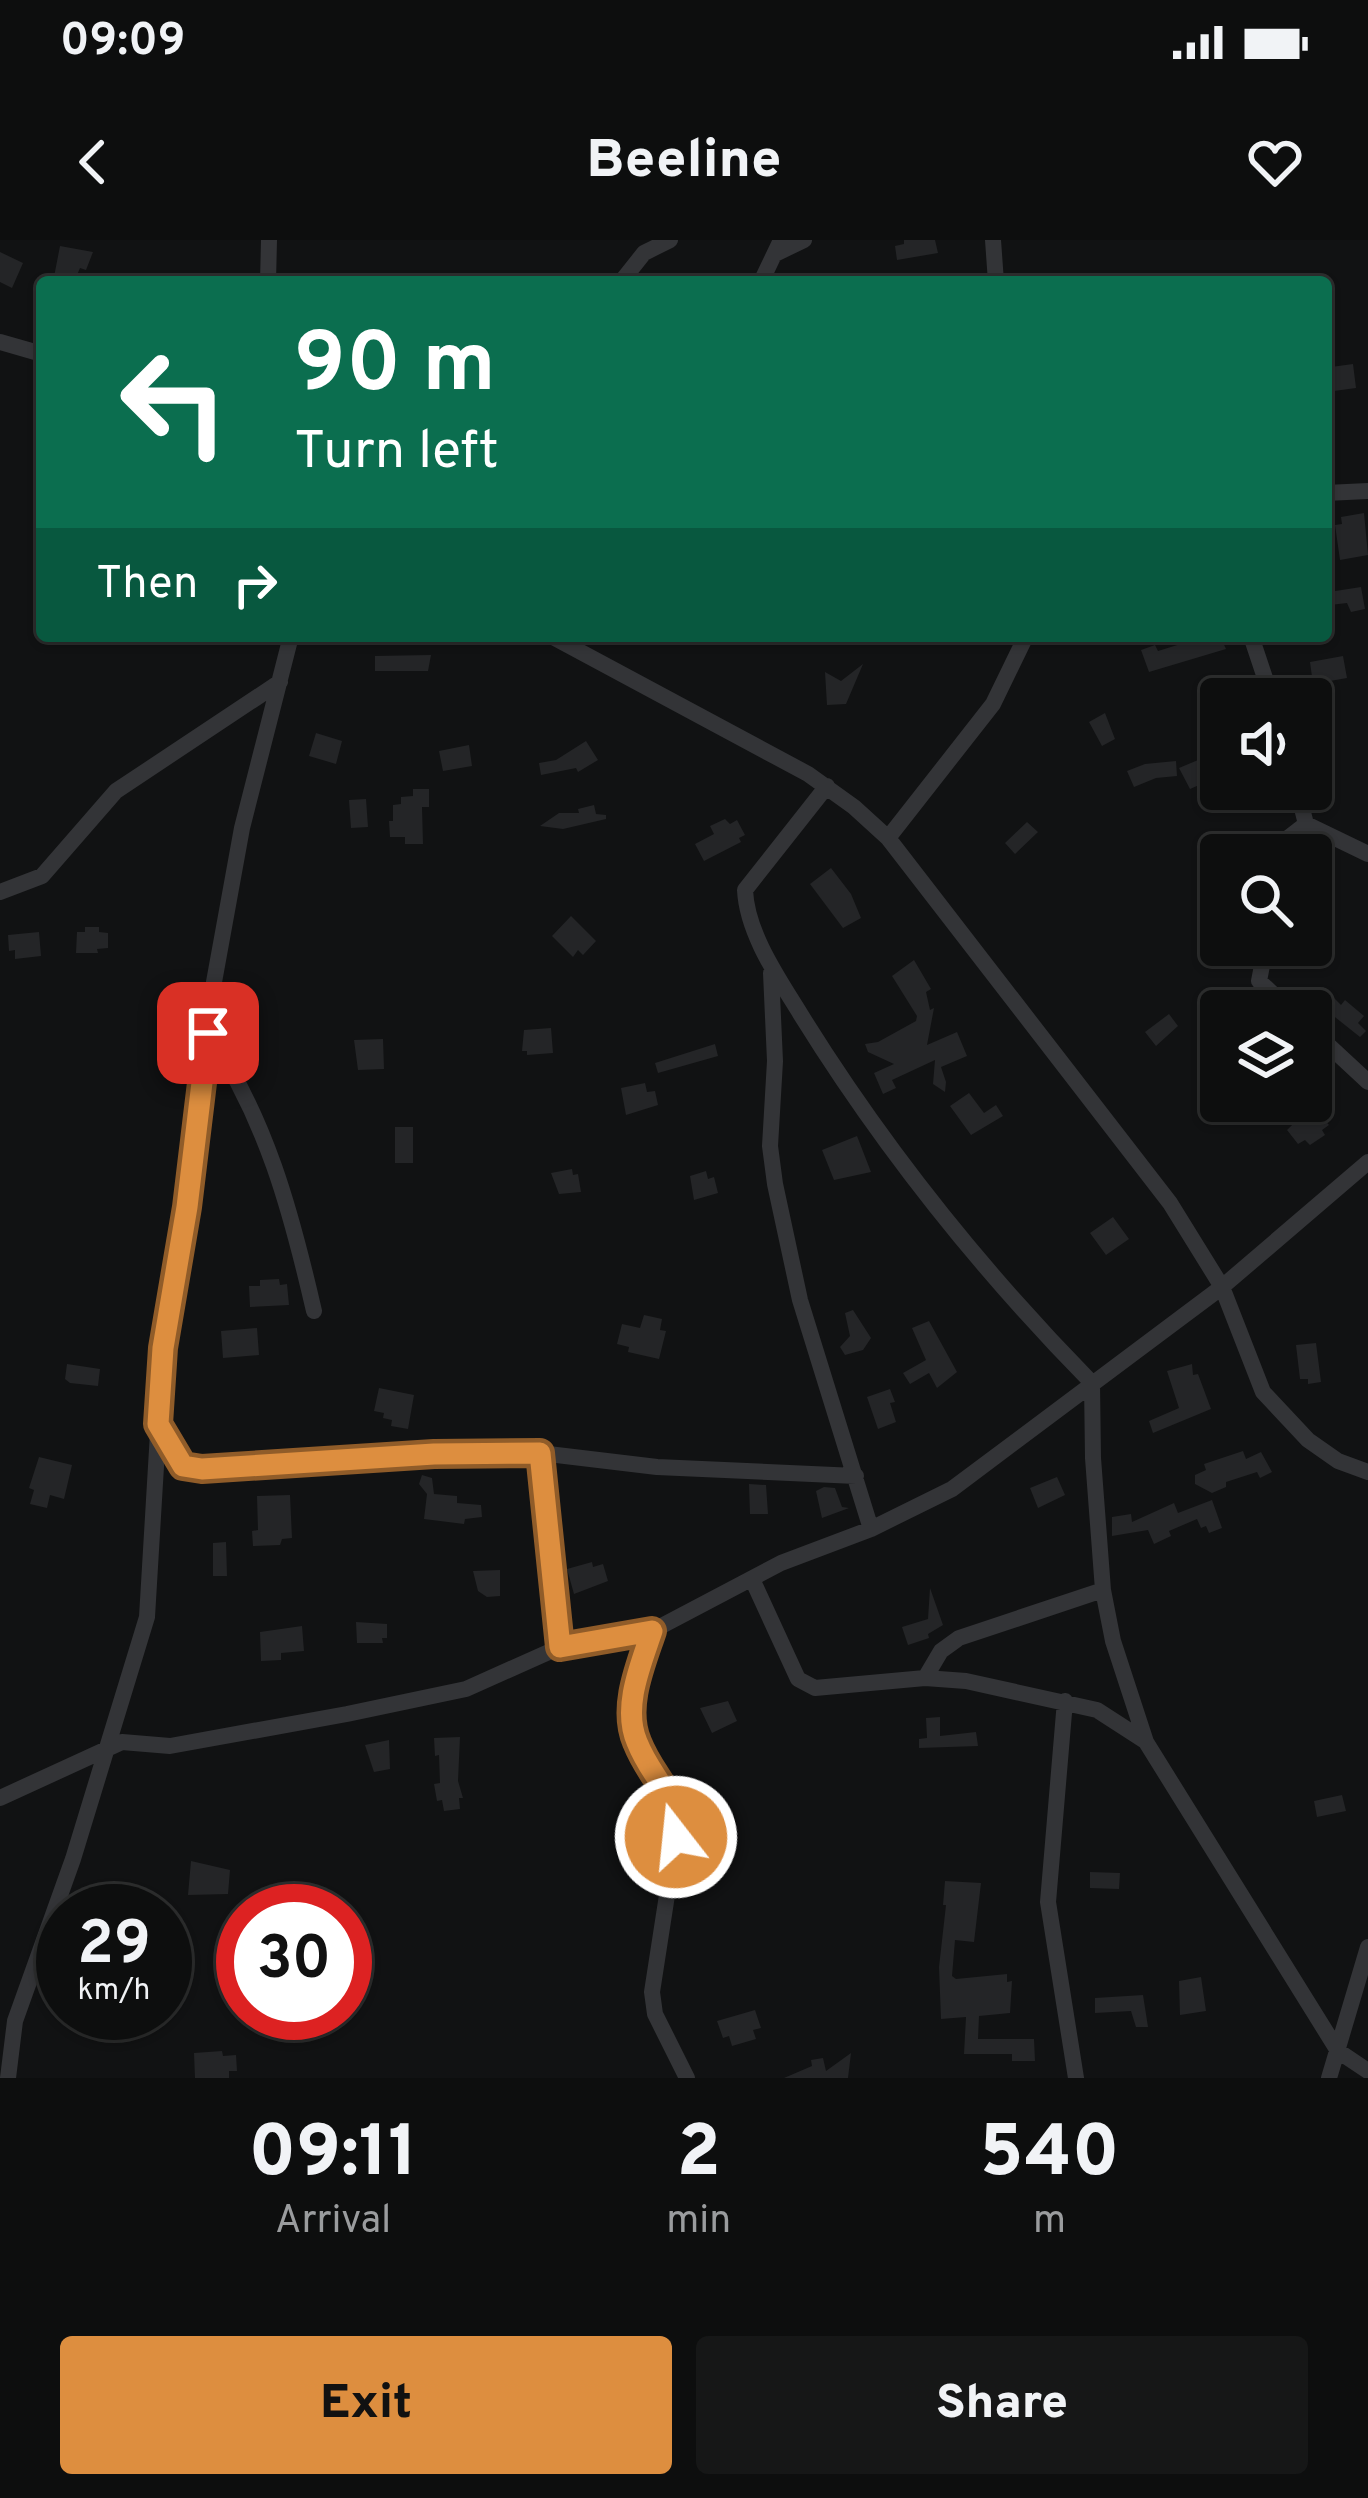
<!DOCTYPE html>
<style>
body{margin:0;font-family:Overpass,sans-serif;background:#161717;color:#f1f3f6;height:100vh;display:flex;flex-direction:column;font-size:45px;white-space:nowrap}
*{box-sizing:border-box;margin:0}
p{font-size:39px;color:#9a9c9e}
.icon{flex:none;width:66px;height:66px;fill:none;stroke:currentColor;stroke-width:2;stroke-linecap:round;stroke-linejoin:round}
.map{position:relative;height:1838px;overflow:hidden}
.drawer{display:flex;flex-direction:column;background:#0d0e0e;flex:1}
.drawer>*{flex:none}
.top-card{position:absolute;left:36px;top:36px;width:1296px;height:366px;border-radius:12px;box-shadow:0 3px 9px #0004,0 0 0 3px #2d2e2e;background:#0b6e4f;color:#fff;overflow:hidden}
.controls{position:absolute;left:1200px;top:438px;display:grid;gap:24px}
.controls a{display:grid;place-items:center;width:132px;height:132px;border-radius:12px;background:#0d0e0e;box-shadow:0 3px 9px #0004,0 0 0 3px #2d2e2e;font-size:60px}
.speed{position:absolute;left:36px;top:1644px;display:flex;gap:24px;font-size:60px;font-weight:700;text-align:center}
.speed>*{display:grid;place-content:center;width:156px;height:156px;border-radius:50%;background:#0d0e0e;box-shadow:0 3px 9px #0004,0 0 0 3px #2d2e2e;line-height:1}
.speed small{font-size:30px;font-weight:400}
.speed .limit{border:18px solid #d22;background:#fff;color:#111}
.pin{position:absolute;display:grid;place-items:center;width:102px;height:102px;color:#fff;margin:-51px;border-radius:24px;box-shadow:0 6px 18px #0006}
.me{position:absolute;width:132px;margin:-66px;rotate:344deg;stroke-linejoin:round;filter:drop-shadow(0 0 9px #0008)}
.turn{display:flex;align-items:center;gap:42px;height:252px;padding:0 60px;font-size:54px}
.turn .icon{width:156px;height:156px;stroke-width:2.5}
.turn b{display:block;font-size:84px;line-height:102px}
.then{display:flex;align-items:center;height:114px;padding:0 60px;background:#0003;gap:24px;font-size:45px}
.eta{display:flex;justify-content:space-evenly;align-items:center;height:204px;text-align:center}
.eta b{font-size:72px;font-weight:800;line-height:84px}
.action{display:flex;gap:24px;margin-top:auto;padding:24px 60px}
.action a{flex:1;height:138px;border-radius:12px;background:#dd8e3f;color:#111;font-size:48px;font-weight:800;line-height:138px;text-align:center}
.action a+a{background:#161717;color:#f1f3f6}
.status{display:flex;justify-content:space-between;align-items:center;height:84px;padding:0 60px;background:#0d0e0e;direction:ltr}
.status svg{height:33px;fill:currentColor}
header{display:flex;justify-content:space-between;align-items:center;height:156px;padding:0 60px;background:#0d0e0e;font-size:54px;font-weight:800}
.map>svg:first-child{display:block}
</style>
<div class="status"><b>09:09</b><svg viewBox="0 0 49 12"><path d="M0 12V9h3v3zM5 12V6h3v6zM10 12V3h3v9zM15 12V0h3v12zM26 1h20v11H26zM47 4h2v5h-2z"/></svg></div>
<header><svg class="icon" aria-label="back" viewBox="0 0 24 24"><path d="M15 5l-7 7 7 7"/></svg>Beeline<svg class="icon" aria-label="heart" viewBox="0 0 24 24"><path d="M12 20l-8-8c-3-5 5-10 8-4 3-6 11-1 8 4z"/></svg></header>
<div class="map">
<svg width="1368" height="1838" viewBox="0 0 1368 1838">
<rect width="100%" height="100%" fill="#111213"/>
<path fill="#242527" d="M904 0H935L938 13 897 20 895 6 904 4Z
M60 6 93 12 86 30 80 28 74 42H53Z
M0 12 23 23 12 48 0 42Z
M1353 124 1356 148 1334 151 1331 127Z
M1364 273 1368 315 1340 320 1335 285 1342 284 1341 277Z
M1361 347 1365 369 1351 372 1347 363 1330 365 1329 352Z
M1185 396H1220L1226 409 1149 432 1141 410 1155 405 1158 411 1187 402Z
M431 415 428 431H375V416Z
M1343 416 1347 438 1313 444 1310 422Z
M863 424 846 464 827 465 825 432 841 441Z
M1105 473 1115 499 1102 506 1089 482Z
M316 493 342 501 336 524 309 516Z
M586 501 598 520 578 532 576 528 541 535 539 523 556 520Z
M469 505 472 526 443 531 439 511Z
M1210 515 1220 536 1190 549 1179 528Z
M1176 521 1177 536 1156 538 1134 547 1127 531 1145 524Z
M413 549H429V567H422L423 604H405V597H390L389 581H393V565L401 564V557L413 556Z
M366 559 368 587 351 588 349 560Z
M594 565 596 574 606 575V579L563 589 540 586 559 573H579L578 569Z
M725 579 730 584 737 580 745 595 739 598 741 602 704 621 695 604 714 594 710 586Z
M1027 582 1038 592 1015 614 1005 603Z
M831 628 851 654 861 678 843 688 810 644Z
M571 676 596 701 583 715 578 710 573 717 552 696Z
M85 687H99V692L108 693V708L97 709 98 713H76L77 692H85Z
M39 692 41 716 15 719V710L9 711 8 695Z
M914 720 931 749 926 752 930 770 934 768 927 805 957 792 967 816 941 827 946 842 945 852 933 844 935 820 892 840 896 848 883 854 874 833 894 824 868 812 865 804 878 802 916 781 917 776 892 736Z
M1323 747 1341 765 1345 760 1364 776 1358 783 1366 791 1360 797 1311 758Z
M1169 774 1178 786 1156 806 1145 792Z
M551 788 553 813 527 815V811H522L524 790Z
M383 799 384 829 358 830 354 800Z
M715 804 718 816 658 833 655 823Z
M645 843 647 852 655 851 658 865 626 875 621 848Z
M969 853 984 873 996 865 1003 876 971 895 950 866Z
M1280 861H1308L1329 885 1322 890 1325 895 1310 905 1305 900 1298 904 1287 890 1294 883Z
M395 887H413V923H395Z
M857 896 871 932 834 940 822 910Z
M572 929 573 935 578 934 581 952 559 954 551 933Z
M706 931 708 939 714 937 718 953 694 960 690 936Z
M1113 977 1129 999 1106 1015 1090 993Z
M279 1039 280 1045 287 1044 289 1065 250 1067 249 1046H260V1040Z
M853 1070 871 1098 863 1110 845 1115 840 1107 850 1096 845 1073Z
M644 1075 662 1079 660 1090 666 1091 659 1119 628 1112 629 1107 617 1104 622 1084 640 1088Z
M929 1081 957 1132 937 1148 929 1133 910 1144 903 1133 926 1120 912 1088Z
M257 1088 259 1115 223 1118 221 1091Z
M1316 1103 1321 1142 1308 1144V1139H1300L1296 1105Z
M67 1124 100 1129 98 1146 70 1143 65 1139Z
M1192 1124 1193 1135 1198 1134 1211 1169 1153 1193 1149 1181 1179 1168 1167 1131Z
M379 1148 414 1155 408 1189 391 1186 392 1180 383 1178 384 1173 374 1171Z
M890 1149 895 1162 890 1163 896 1182 878 1189 867 1157Z
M1243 1211 1246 1219 1261 1212 1272 1232 1260 1238 1257 1232 1226 1242V1247L1212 1253 1195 1244V1235L1206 1230 1204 1224Z
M39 1217 72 1225 64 1259 50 1255 47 1268 30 1264 34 1250 29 1248Z
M422 1235 432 1238 434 1254 457 1256V1263L481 1265 482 1277 465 1279 464 1284 424 1279 427 1254 419 1244Z
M1057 1237 1065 1255 1038 1268 1030 1248Z
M749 1244 766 1245 768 1274H750Z
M824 1247 835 1248 842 1267 849 1268 822 1278 816 1251Z
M290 1255 292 1298 282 1299 280 1305 253 1306 252 1291 258 1290 257 1256Z
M1212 1260 1222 1288 1209 1293 1206 1286 1201 1288 1197 1279 1169 1291 1171 1296 1154 1304 1148 1290 1112 1296V1277L1131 1274 1132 1282 1174 1263 1178 1273Z
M226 1302 227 1336H213V1303Z
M592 1322 593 1327 603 1324 608 1341 574 1354 567 1329Z
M500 1330V1356L487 1357 478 1351 473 1331Z
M930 1348 943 1385 928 1394 929 1398 908 1405 902 1387 928 1379Z
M356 1382 387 1384V1398H382L383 1403H357Z
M302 1386 304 1411 281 1413V1420L261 1421 260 1392Z
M728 1461 737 1481 712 1493 700 1468Z
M940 1477V1496L976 1492 978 1506 919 1508V1499L927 1498 926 1478Z
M460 1497 458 1541 463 1558H459L460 1569 444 1571 442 1560 437 1561 434 1544 440 1543 439 1515 435 1516 434 1498Z
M389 1500 390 1529 374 1532 365 1505Z
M1342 1555 1346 1571 1317 1577 1314 1561Z
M191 1621 230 1630 228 1654 188 1655Z
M1090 1632 1120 1633 1119 1649 1090 1648Z
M945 1641 981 1643 974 1702 955 1700 952 1736 956 1739 1007 1734V1742L1012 1741 1010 1773 979 1776 978 1799H1034L1035 1821H1012V1814H964L966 1777 941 1779 939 1727 946 1665H943Z
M1201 1737 1206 1771 1180 1775 1179 1741Z
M1143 1755 1148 1787H1136L1131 1771 1095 1773V1758Z
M755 1770 761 1788 753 1790 756 1799 732 1806 729 1796 723 1798 717 1781Z
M222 1811 223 1816 236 1815 237 1831H229V1838H195L194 1813Z
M851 1813 848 1838H784L812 1826 811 1820 823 1818 826 1831Z"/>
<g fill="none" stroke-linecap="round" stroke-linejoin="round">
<path stroke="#333437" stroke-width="16" d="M993 0 996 42
M775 14 804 0
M268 42 269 0
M621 42 644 13 670 0
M761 42 781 0
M0 102 42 114
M1326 253 1368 251
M551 396 808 534 854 567 888 598 1170 963 1222 1047 1263 1152 1308 1200 1338 1221 1368 1232
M1251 396 1272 459
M827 546 745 650C747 694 779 739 801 775 883 907 983 1032 1092 1143L1093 1218 1103 1350 1113 1401 1146 1502 1338 1811 1368 1831
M1306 584 1368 614
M888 598 993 464 1026 396
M1266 615 1306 584 1297 549
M0 652 42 636 116 551 280 442
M1266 705 1259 741 1291 771
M771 733 775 821 770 906 775 944 800 1060 871 1289
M1311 789 1368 842
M208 793C266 878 291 971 314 1071
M159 1185 183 1225 202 1229 434 1214 540 1213 657 1227 856 1236
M540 1213 560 1407
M752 1339 798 1439 815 1448 925 1438 966 1441 1097 1470 1145 1501
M652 1391C641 1424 622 1467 637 1502 653 1542 675 1548 676 1597L652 1752 655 1774 687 1838
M925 1438 941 1411 959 1398 1103 1350
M1065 1461 1048 1662 1076 1838
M0 1558 122 1502 170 1506 347 1474 466 1449 560 1407 652 1391 781 1323 871 1289 952 1249 1222 1047 1368 922
M8 1838 15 1781 73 1619 147 1377 163 1109 187 967 214 742 242 588 291 396
M1329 1838 1368 1707"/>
</g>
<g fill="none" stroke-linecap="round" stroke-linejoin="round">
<defs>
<path id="route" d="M208 793 187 967 163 1108 158 1184 183 1226 202 1229 434 1214 540 1213 560 1407 652 1391C641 1424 622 1467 637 1502 653 1542 675 1548 676 1597"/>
</defs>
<use href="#route" stroke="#905c29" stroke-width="30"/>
<use href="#route" stroke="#dd8e3f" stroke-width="21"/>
</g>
</svg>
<div class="controls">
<a><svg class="icon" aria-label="sound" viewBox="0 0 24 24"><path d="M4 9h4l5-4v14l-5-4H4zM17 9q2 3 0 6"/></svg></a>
<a><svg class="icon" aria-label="search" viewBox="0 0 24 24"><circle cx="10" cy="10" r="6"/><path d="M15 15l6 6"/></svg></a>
<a><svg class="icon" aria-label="layers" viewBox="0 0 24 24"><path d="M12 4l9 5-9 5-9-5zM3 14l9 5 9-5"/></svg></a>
</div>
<div class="speed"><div>29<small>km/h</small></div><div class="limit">30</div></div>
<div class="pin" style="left:208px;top:793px;background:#d93025"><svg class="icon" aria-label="arrive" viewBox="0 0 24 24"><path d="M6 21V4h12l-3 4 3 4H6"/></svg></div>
<svg class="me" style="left:676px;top:1597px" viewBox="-20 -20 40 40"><circle r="17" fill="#dd8e3f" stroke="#fff" stroke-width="3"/><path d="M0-11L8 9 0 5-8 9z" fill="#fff"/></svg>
<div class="top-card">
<div class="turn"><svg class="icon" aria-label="left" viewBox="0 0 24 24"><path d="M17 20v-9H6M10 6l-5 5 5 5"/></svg><div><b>90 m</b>Turn left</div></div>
<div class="then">Then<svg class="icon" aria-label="right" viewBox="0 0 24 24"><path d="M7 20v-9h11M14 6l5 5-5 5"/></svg></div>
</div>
</div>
<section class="drawer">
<div class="eta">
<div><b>09:11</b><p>Arrival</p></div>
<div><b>2</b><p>min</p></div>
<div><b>540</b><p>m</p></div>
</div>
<div class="action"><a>Exit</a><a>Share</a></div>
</section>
